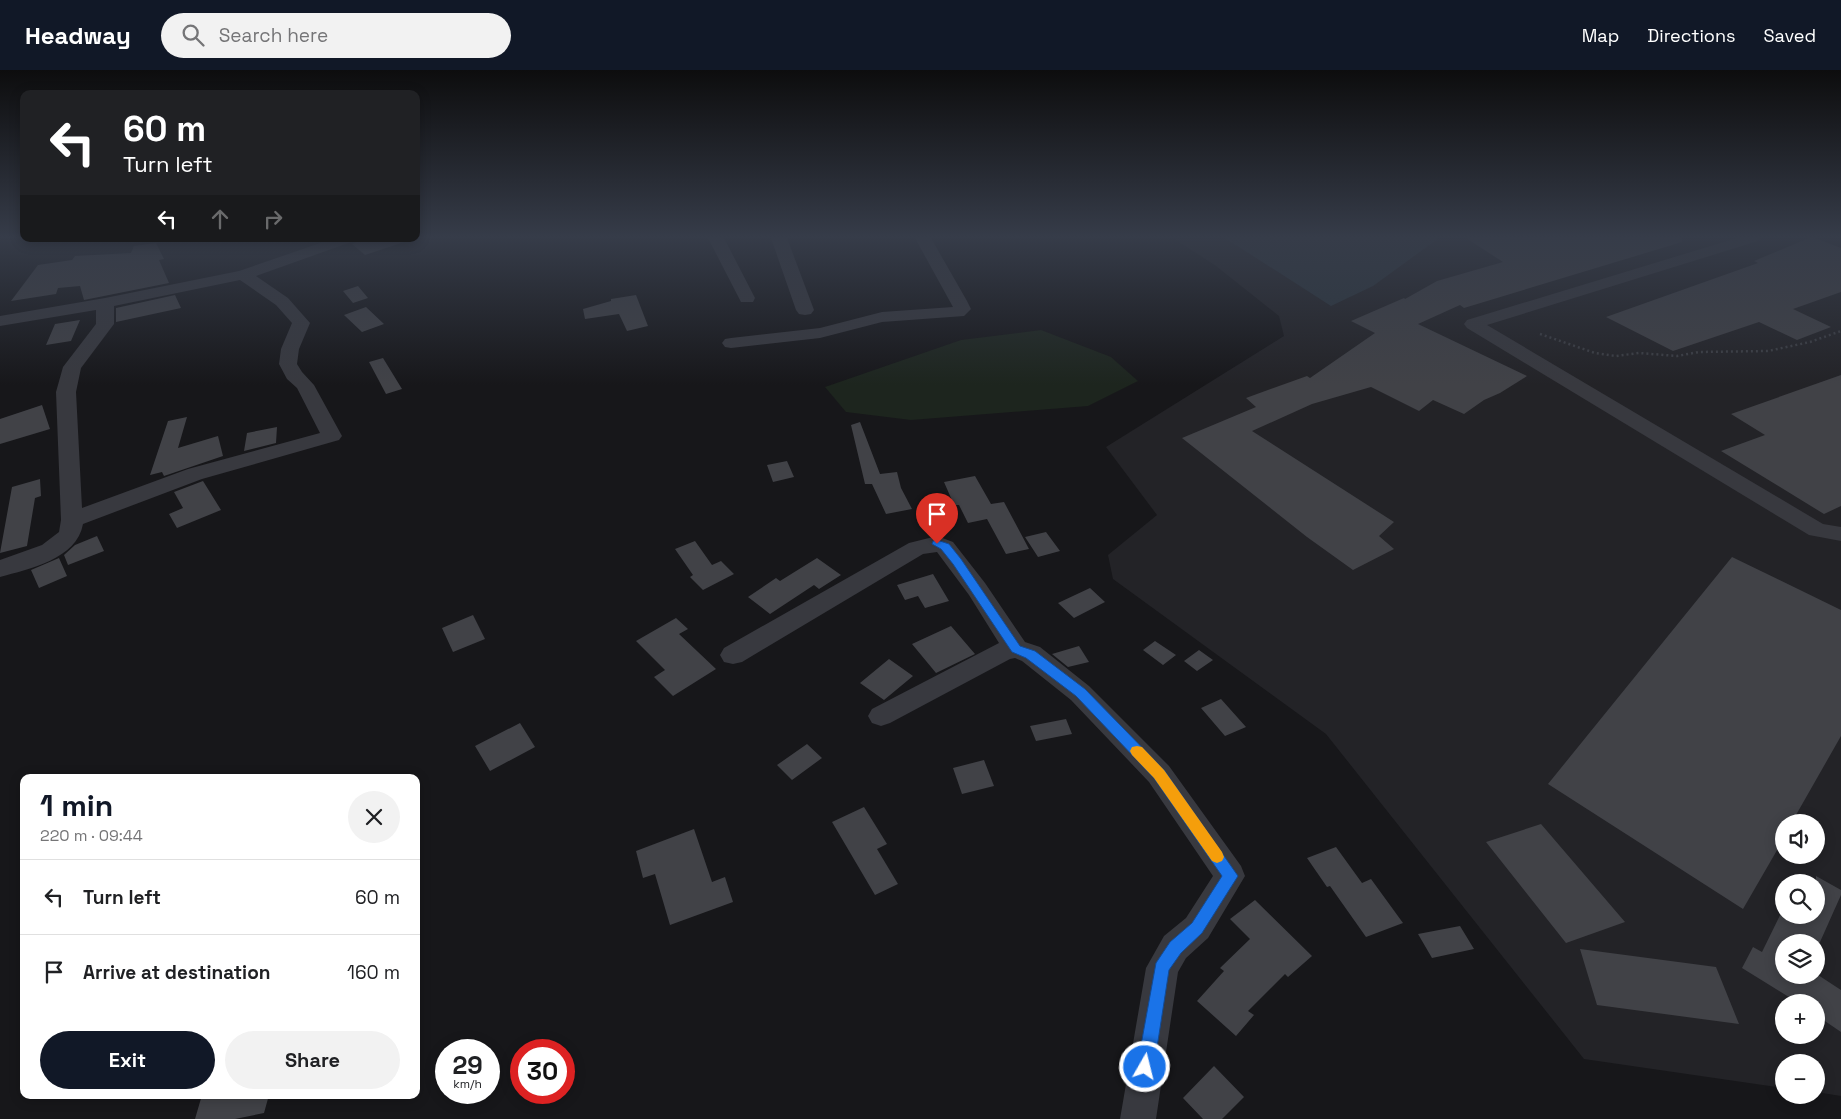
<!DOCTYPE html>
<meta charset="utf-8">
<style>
body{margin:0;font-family:"Space Grotesk",sans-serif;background:#f2f2f2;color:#202124;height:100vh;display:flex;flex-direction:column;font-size:19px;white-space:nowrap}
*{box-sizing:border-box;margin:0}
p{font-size:16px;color:#757577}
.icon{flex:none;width:28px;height:28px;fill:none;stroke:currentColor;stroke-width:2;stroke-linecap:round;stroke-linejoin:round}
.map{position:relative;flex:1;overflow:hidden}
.side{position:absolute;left:20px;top:704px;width:400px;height:325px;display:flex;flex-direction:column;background:#fff;border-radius:10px;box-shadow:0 2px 12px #0003}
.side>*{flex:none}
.top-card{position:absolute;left:20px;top:20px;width:400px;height:152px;border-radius:10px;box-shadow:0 2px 12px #0003;background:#202124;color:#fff;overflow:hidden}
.buttons{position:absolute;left:1775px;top:744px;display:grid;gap:10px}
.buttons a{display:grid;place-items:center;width:50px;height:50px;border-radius:50%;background:#fff;box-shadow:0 2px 12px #0003;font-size:25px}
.speed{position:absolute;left:435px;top:969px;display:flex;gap:10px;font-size:25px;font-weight:700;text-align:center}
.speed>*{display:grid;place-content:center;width:65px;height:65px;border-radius:50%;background:#fff;box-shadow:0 2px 12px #0003;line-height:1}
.speed small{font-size:12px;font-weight:400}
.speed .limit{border:8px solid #d22;background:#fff;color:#111}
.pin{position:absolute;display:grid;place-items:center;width:42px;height:42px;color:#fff;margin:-51px -21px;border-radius:50% 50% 50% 0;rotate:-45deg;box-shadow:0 0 5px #0007}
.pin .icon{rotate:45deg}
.me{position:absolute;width:55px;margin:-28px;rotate:8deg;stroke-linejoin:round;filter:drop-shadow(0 0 4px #0008)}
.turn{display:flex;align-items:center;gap:18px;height:105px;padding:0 20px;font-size:22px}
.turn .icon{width:65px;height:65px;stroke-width:2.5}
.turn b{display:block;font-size:35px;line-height:42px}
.lanes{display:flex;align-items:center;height:48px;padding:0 20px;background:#0003;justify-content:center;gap:25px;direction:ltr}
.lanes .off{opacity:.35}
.round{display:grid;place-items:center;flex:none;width:52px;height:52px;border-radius:26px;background:#f2f2f2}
.head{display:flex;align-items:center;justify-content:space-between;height:85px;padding:0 20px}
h1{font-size:30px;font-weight:800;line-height:38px;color:#111827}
.primary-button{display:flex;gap:10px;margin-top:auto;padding:10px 20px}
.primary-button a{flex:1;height:58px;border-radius:30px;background:#111827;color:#fff;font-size:20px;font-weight:800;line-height:58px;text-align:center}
.primary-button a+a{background:#f2f2f2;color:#202124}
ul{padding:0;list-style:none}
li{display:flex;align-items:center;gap:15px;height:75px;padding:0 20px;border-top:1px solid #e0e0e0}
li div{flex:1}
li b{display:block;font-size:19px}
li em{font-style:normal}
header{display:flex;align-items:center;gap:30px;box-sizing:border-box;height:70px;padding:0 25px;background:#111827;color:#fff}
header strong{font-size:24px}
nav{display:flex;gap:28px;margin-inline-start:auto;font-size:18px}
.search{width:350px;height:45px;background:#f2f2f2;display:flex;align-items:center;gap:12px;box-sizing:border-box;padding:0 18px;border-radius:28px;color:#757577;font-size:19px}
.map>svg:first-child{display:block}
</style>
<header>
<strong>Headway</strong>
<div class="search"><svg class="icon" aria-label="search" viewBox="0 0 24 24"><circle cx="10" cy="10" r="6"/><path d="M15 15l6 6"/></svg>Search here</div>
<nav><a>Map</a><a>Directions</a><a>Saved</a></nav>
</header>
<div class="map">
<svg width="1841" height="1049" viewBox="0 0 1841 1049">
<rect width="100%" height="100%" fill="#17171a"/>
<path fill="#232327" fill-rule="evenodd" d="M1173 168H1841V1026L1816 1022V992H1784V1018L1584 989 1326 664 1113 509 1108 485 1157 445 1106 377 1284 266 1279 246 1216 196ZM1784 752H1816V785H1784ZM1784 812H1816V845H1784ZM1784 872H1816V905H1784ZM1784 932H1816V965H1784Z"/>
<path fill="#1d251e" d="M1041 260 1111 287 1138 311 1088 336 911 350 846 342 825 317 961 270Z"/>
<path fill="#2c373f" d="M1225 168H1439L1373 216 1331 236Z"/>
<path fill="#414247" d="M1466 168H1682V172L1464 238 1460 235 1418 254 1527 306 1500 323 1484 330 1464 344 1433 330 1419 341 1371 317 1312 334 1252 361 1394 452 1379 466 1394 479 1353 500 1307 467 1182 368 1256 337 1246 328 1307 306 1310 308 1375 263 1351 251 1404 228 1405 229 1437 211 1503 192Z
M1809 168H1815L1841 178V222L1793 239 1831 257 1797 270 1759 252 1673 281 1606 247 1758 193 1754 191Z
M365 169H403L404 172 365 185 352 174Z
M156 173 164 189 159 190 169 213 84 230 80 216 58 218 56 224 11 231 38 195 72 190 75 186 131 183 134 176Z
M358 216 368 228 353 233 343 221Z
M175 225 181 238 116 252V238Z
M636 225 648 256 627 261 619 244 585 249 583 239 611 231V229Z
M366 237 384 254 362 262 344 245Z
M80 250 71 271 46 275 55 254Z
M383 288 402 319 386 324 369 292Z
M1841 305V436L1824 444 1721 381 1765 365 1731 344Z
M42 335 50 359 0 374V349Z
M187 347 178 378 218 366 223 386 164 406 162 402 150 405 168 351Z
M860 352 880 404 897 402 901 418 912 439 886 444 872 414H865L851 355Z
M277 357 276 373 244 381 247 363Z
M787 391 794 407 773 412 767 395Z
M975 406 991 434 1004 432 1029 479 1006 484 987 449 968 453 959 435H954L944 412Z
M40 409 41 426 35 428 27 476 0 483 12 417Z
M203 411 221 440 177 458 169 444 183 438 174 422Z
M1046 462 1060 481 1038 487 1025 467Z
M97 466 104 481 68 495 64 485 75 475Z
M695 471 712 495 721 491 734 504 703 520 690 507 693 505 675 479Z
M1732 487 1841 540V666L1792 752H1784V768L1743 839 1548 714Z
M59 488 67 506 39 518 31 500Z
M817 488 841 505 819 519 814 515 770 544 748 527 776 508 780 511Z
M933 504 949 531 925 538 918 526 905 530 897 515Z
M1090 518 1105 532 1074 548 1058 533Z
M473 545 485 569 453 582 442 558Z
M676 548 688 559 679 564 716 599 673 626 654 607 665 600 636 571Z
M951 556 975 584 936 603 912 574Z
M1155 571 1176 585 1163 595 1143 580Z
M1079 576 1089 592 1068 597 1052 584Z
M1199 580 1213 590 1197 601 1184 591Z
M889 589 913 606 884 630 860 613Z
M1221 629 1246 657 1225 666 1201 638Z
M1066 649 1072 664 1036 671 1030 656Z
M520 653 535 677 490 701 475 676Z
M807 674 822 688 792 710 777 695Z
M984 690 994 716 962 724 953 698Z
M864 737 887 774 877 779 898 814 875 825 832 752Z
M1541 754 1625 852 1566 873 1486 772Z
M694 759 712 812 725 807 733 832 670 855 655 804 643 808 636 781Z
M1336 777 1362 813 1371 809 1403 853 1366 867 1330 816 1327 817 1307 788Z
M1816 806 1841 820V825L1816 881V872H1784V905H1818L1841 920V962L1816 945V932H1797L1742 898 1753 877 1762 882 1784 837V846L1816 845Z
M1255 830 1312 886 1288 907 1285 904 1248 941 1254 945 1236 966 1197 931 1224 901 1220 898 1250 869 1230 849Z
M1460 856 1474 879 1432 888 1418 864Z
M1580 879 1716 897 1739 954 1597 935Z
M1214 996 1244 1027 1222 1049H1203L1183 1028Z
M202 1025H269L264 1043 235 1049H195Z"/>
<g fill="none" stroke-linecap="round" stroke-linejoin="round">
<path stroke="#3e4046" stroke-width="2.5" stroke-dasharray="2 3" stroke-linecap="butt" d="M1540 264 1595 283 1616 286 1639 283 1677 286 1699 282 1768 281 1810 272 1841 261"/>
<path fill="#38393f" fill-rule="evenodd" d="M708 168H724L755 228 753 232H741Z
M771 168H787L814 240 811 244 805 245 799 244 796 240Z
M915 168H931L967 231 971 239 964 246 882 252 820 268 731 278 725 277 722 273 725 269 731 268 820 258 882 242 953 237Z
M1737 168H1761L1758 171 1487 255 1823 454 1841 457V471L1809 465 1467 258 1464 254 1467 250Z
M332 169H354L351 172 256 206 288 228 310 253 299 279 297 294 302 302 314 315 342 366 339 370 202 409 83 454C77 489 29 499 0 507V490L42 475 59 462 61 450 56 322 63 297 96 254V240L0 256V246L105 228 239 201ZM240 210 276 235 292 253 281 279 279 294 287 309 297 318 320 363 188 399 82 438 76 322 81 298 114 254V236Z
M937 466 953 472 985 513 1025 572 1040 577 1089 616 1169 696 1241 796 1245 806 1208 868 1186 888 1178 902 1156 1049H1120L1146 898 1164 866 1186 848 1213 806 1149 712 1071 630 1022 591 1015 588 1010 589 890 653 881 656 872 653 868 646 872 639 999 573 969 525 937 482 923 484 742 592 733 594 724 592 720 585 724 578 909 473Z"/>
</g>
<linearGradient id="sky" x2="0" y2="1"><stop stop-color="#0d0d0e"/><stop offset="0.53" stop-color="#363c49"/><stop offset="1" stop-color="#363c49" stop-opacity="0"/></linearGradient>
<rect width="1841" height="315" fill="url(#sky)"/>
<path fill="#1a73e8" stroke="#114b97" d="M937 470 949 474 961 489 1020 576 1035 581 1085 619 1164 700 1238 806 1202 863 1181 883 1169 900 1154 997 1151 1003 1145 1006 1139 1003 1137 997 1156 893 1170 872 1192 853 1222 806 1154 708 1076 626 1026 588 1012 582 953 494 941 479 932 474 933 471Z"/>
<path fill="#f59e0b" d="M1137 676 1142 677 1164 700 1222 782 1224 787 1222 791 1217 793 1212 791 1154 708 1132 685 1130 681 1132 677Z"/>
</svg>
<div class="buttons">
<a><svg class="icon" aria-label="sound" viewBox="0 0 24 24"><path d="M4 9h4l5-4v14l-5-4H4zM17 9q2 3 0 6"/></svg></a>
<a><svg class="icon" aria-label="search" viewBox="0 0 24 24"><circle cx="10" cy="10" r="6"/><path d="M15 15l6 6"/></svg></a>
<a><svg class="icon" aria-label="layers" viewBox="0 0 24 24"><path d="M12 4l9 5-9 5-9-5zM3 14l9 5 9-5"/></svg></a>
<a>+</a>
<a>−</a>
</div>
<div class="speed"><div>29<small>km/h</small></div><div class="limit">30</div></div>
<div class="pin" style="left:937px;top:474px;background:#d93025"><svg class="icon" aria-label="arrive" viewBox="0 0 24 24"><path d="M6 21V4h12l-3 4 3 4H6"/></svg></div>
<svg class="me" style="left:1145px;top:997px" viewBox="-20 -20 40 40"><circle r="17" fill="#1a73e8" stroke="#fff" stroke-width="3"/><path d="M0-11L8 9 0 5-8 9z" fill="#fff"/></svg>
<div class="top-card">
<div class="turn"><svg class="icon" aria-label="left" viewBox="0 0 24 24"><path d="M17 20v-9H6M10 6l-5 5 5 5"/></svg><div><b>60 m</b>Turn left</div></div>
<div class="lanes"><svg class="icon" aria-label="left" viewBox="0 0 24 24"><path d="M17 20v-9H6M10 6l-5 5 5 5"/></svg><svg class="icon off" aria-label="ahead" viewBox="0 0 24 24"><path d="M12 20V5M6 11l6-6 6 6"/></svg><svg class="icon off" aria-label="right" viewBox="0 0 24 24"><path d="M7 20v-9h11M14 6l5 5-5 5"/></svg></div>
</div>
<section class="side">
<div class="head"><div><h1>1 min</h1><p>220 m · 09:44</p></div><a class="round"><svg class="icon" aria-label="close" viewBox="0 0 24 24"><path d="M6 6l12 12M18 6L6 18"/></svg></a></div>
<ul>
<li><svg class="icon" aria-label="left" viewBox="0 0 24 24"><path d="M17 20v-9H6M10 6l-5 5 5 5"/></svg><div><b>Turn left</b></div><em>60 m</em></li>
<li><svg class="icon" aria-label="arrive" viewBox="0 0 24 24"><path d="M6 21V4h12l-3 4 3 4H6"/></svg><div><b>Arrive at destination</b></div><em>160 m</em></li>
</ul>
<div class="primary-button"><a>Exit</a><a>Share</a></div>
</section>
</div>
